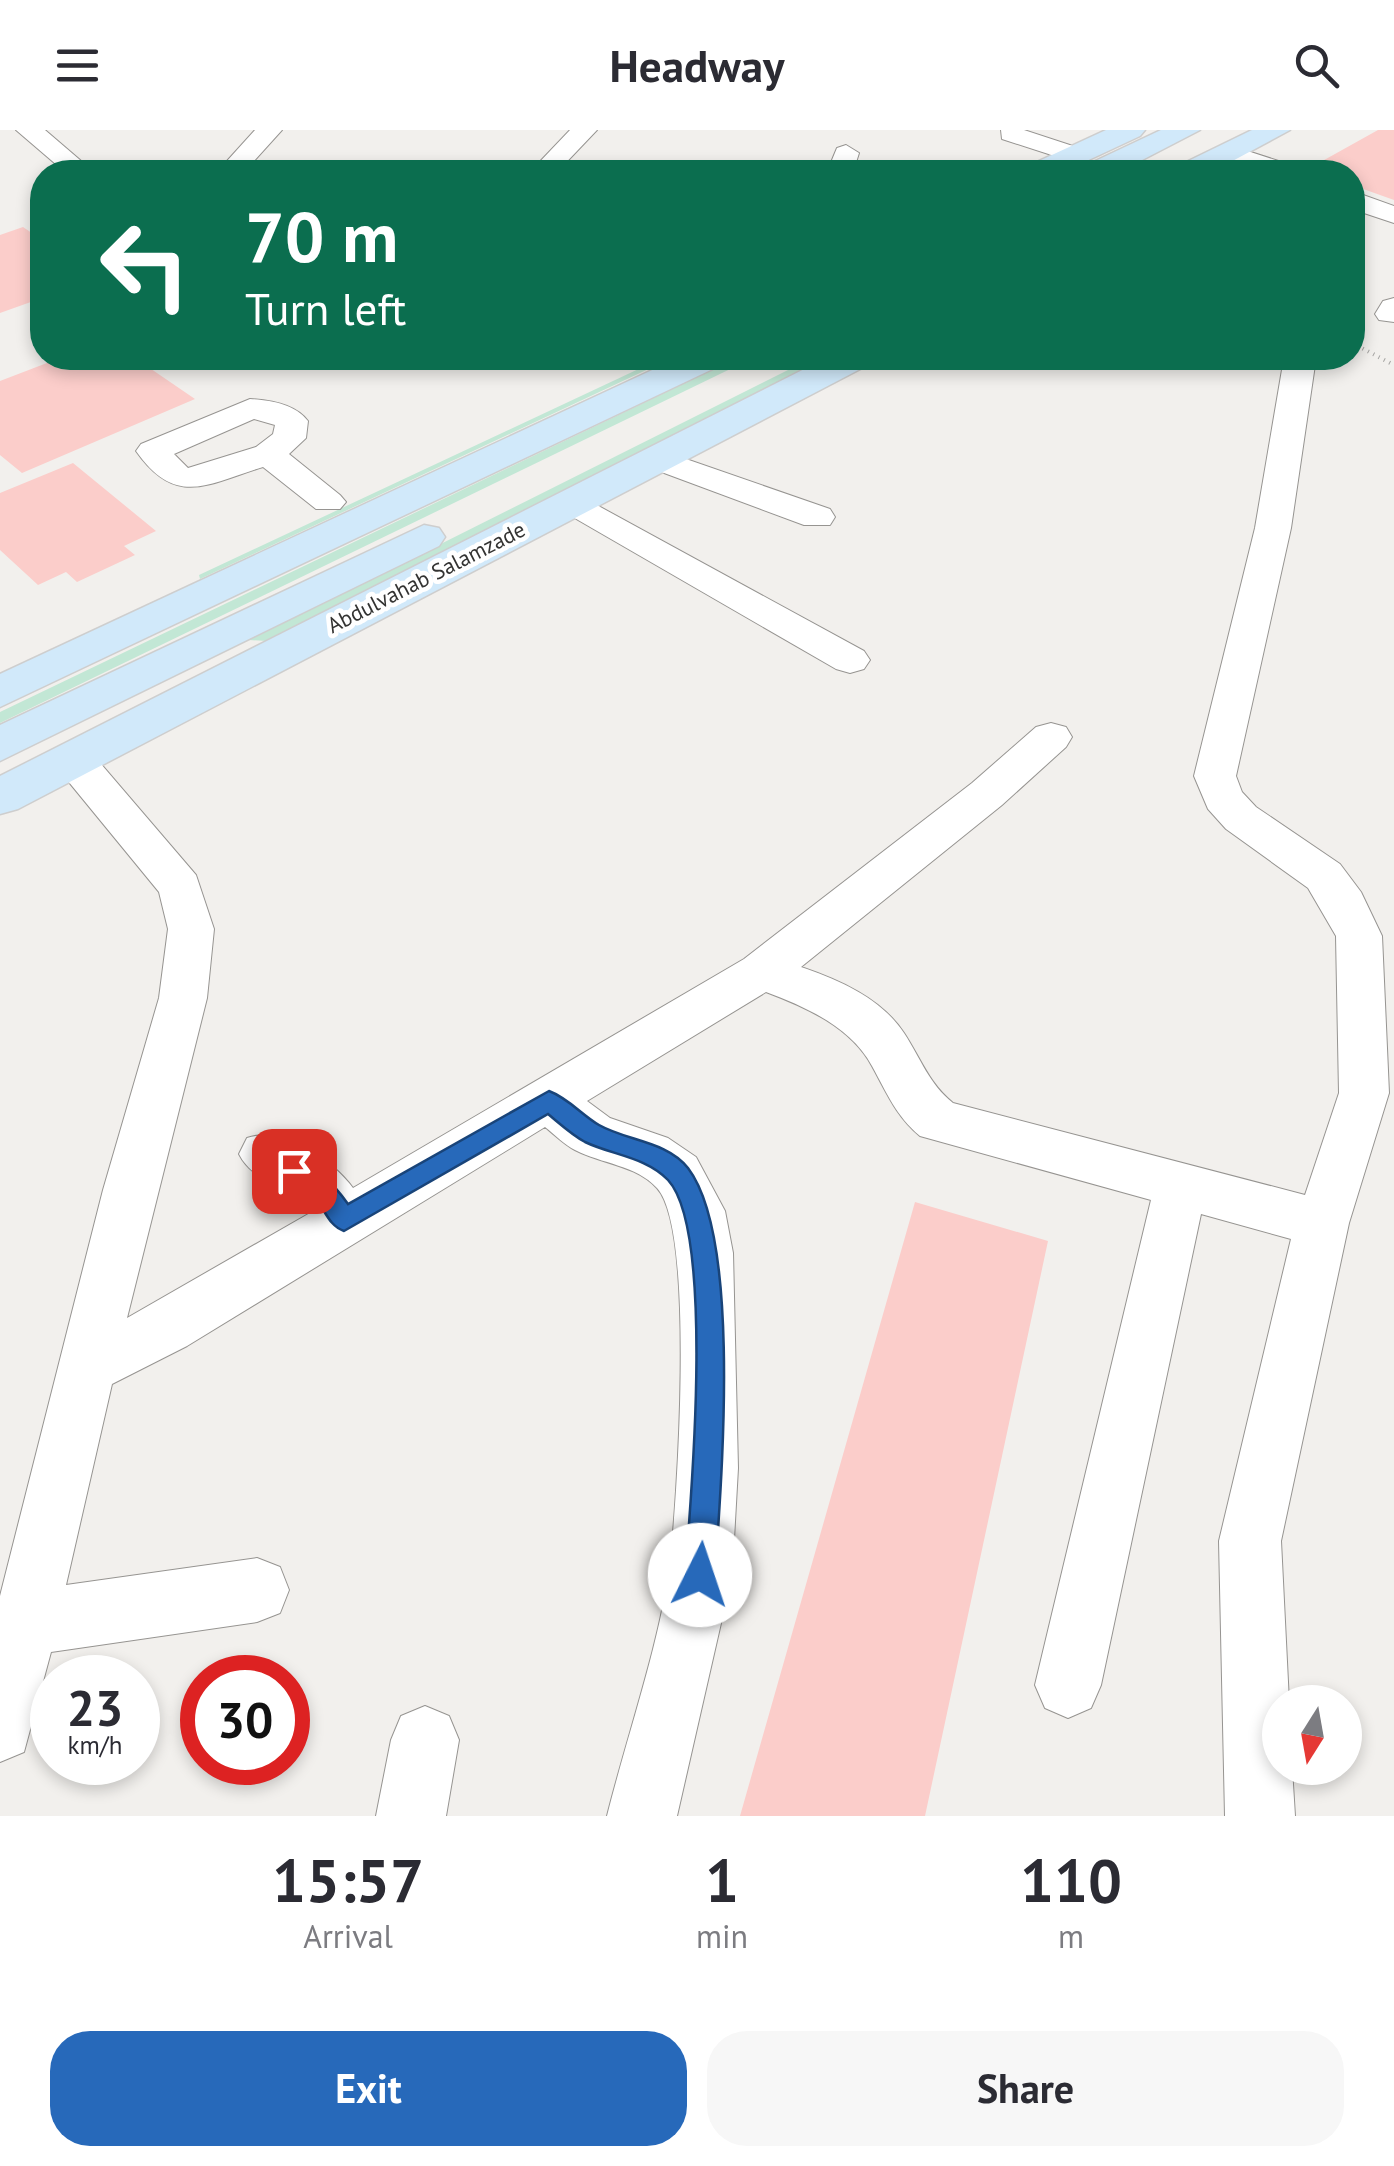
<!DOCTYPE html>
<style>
body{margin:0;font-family:"PT Sans",sans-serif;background:#f7f7f7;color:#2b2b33;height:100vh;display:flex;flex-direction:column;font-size:38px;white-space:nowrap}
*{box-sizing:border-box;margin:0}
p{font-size:32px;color:#7c7c81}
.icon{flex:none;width:55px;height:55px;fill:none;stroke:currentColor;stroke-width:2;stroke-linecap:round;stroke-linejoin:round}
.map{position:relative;height:1686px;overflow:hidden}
.details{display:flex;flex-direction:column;background:#fff;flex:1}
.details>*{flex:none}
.top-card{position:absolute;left:30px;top:30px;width:1335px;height:210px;border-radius:40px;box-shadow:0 5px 15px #0003;background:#0b6e4f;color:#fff;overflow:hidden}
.needle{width:65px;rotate:191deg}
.tools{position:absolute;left:1262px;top:1555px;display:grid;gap:20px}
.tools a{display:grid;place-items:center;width:100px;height:100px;border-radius:50%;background:#fff;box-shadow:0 5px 15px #0003;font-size:50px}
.speed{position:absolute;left:30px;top:1525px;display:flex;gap:20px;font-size:50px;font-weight:700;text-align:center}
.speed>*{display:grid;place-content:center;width:130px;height:130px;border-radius:50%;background:#fff;box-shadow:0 5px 15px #0003;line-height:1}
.speed small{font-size:25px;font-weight:400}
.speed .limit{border:15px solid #d22;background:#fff;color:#111}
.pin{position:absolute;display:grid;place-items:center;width:85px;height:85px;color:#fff;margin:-42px;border-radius:20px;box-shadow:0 5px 15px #0006}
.me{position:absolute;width:110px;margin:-55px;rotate:4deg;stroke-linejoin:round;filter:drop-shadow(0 0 8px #0008)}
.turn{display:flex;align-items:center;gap:35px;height:210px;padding:0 50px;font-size:45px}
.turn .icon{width:130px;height:130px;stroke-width:2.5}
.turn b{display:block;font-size:70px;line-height:85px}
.eta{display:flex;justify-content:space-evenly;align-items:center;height:170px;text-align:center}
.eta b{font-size:60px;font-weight:800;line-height:70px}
.button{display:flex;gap:20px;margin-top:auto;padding:20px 50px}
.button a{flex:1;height:115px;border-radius:40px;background:#2769ba;color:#fff;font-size:40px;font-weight:800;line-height:115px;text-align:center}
.button a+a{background:#f7f7f7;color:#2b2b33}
header{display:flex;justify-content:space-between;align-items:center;height:130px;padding:0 50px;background:#fff;font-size:45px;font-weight:800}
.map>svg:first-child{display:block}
</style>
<header><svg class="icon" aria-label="menu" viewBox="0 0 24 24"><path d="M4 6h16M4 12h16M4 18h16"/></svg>Headway<svg class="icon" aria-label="search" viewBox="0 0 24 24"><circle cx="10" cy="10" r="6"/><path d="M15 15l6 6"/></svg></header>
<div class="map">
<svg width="1394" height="1686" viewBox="0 0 1394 1686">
<rect width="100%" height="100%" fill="#f2f0ed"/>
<path fill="#c2e7d5" d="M662 228H672L200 449 199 445Z
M737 228H753L0 593V582Z
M812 228H827L267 511 249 510Z"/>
<path fill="#fbcdca" d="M1378 0H1394V70L1352 55V42L1308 39Z
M23 97 42 110V168L0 183V105Z
M60 228H135L195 269 22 343 0 325V251Z
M73 333 156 401 124 416 135 425 77 452 66 442 38 455 0 420V363Z
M915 1072 1048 1111 925 1686H740Z"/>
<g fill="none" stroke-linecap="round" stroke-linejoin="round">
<defs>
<path id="minor" d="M16 0H45L94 42H65Z
M255 0H282L244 42H217Z
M570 0H597L557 42H530Z
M1001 0H1024L1085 20 1089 25 1076 33 1067 30 1002 9Z
M846 15 859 23 853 42H827L837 18Z
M1229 15 1294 36 1298 42H1261L1220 28 1216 23 1220 18Z
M1352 61 1394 76V93L1352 79Z
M1394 168V192L1379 190 1375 184 1383 171Z
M1284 228H1316L1291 398 1236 646 1242 662 1256 677 1340 734 1361 762 1382 806 1389 963 1349 1093 1281 1411 1289 1572H1280V1638H1292L1295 1686H1225L1219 1411 1291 1109 1201 1084 1101 1555 1091 1578 1068 1588 1045 1578 1035 1555 1151 1070 920 1006C896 986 887 963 872 936 851 897 806 877 766 862L587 971 610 988 668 1008 696 1027 725 1081 733 1123 738 1338 732 1445 677 1686H607C626 1610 658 1518 669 1442 677 1379 696 1100 657 1058 636 1035 602 1034 575 1020 565 1015 555 1005 545 997L187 1216 112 1254 66 1455 257 1428 280 1437 289 1460 280 1483 257 1492 51 1522 24 1622 0 1632V1466L103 1060 159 868 168 799 159 762 59 640 53 630 59 620 74 616 89 620 196 745 214 799 207 868 127 1188 310 1083C292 1056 254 1054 239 1024L247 1008C281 996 332 1029 353 1058L744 829 972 653 1036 597 1051 593 1066 597 1072 607 1066 617 1002 675 801 837C839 850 881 868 904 903 921 929 929 954 953 973L1305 1065 1339 963 1336 806 1308 758 1226 699 1208 679 1194 646 1255 398Z
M250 269C271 270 295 274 308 291L306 308 289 324 340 365 346 372 340 379H316L263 337C207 354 176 378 136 321L141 314ZM254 289 275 295 273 304 256 317 188 338 174 324Z
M660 320 830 379 835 387 830 395H804L648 337 643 330 648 323Z
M571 361 864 521 870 530 864 539 850 543 836 539 559 379 553 372 559 365Z
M425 1576 449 1586 459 1610 446 1686H376L391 1610 401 1586Z"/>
<path id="major" d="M1106 0H1145L1140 6 1063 42H1024L1028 36Z
M1161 0H1200L1119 42 1087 39 1091 33Z
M1252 0H1290L1212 42H1174L1178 36Z
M678 228H724L719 236 0 577V544Z
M826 228H871L866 236 18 679 0 684V646Z
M424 395 439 398 445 407 439 416 0 631V595Z"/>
</defs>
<use href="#minor" stroke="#969491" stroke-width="2"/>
<use href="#major" stroke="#cecece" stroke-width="3"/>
<path stroke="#a5a4a2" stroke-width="4" stroke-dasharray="1 5" stroke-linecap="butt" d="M1352 213 1394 235"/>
<use href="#minor" fill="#fff" fill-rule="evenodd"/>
<use href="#major" fill="#d1e9fa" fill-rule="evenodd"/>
</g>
<path fill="#2769ba" stroke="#194479" stroke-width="2.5" d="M549 961C568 968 582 985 599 995 627 1011 667 1011 688 1038 742 1109 721 1353 715 1445L710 1456 700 1460 689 1456 685 1445C691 1371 715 1101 668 1050 646 1027 612 1025 585 1012 572 1005 559 993 548 984L344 1101C327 1095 325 1077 312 1065 302 1055 288 1055 281 1041L294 1030C319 1039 333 1053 348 1074Z"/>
<g text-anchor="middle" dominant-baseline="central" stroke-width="9" stroke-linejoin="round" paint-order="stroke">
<g font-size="22" fill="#333332" stroke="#fff">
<text transform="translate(426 447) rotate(-27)">Abdulvahab Salamzade</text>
</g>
</g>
</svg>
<div class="tools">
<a><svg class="needle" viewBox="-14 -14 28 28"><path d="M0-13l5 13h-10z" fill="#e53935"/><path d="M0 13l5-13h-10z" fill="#7c7c81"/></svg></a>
</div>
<div class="speed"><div>23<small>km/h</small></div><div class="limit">30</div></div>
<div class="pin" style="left:294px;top:1041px;background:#d93025"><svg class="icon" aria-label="arrive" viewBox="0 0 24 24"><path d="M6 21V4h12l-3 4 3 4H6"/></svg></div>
<svg class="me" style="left:700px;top:1445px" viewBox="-20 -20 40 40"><circle r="19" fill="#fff"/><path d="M0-13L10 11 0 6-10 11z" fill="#2769ba"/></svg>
<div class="top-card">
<div class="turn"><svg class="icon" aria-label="left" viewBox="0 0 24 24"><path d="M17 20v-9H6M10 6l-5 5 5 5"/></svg><div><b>70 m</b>Turn left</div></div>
</div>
</div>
<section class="details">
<div class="eta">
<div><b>15:57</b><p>Arrival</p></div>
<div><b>1</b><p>min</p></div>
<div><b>110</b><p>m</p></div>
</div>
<div class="button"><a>Exit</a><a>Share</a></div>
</section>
